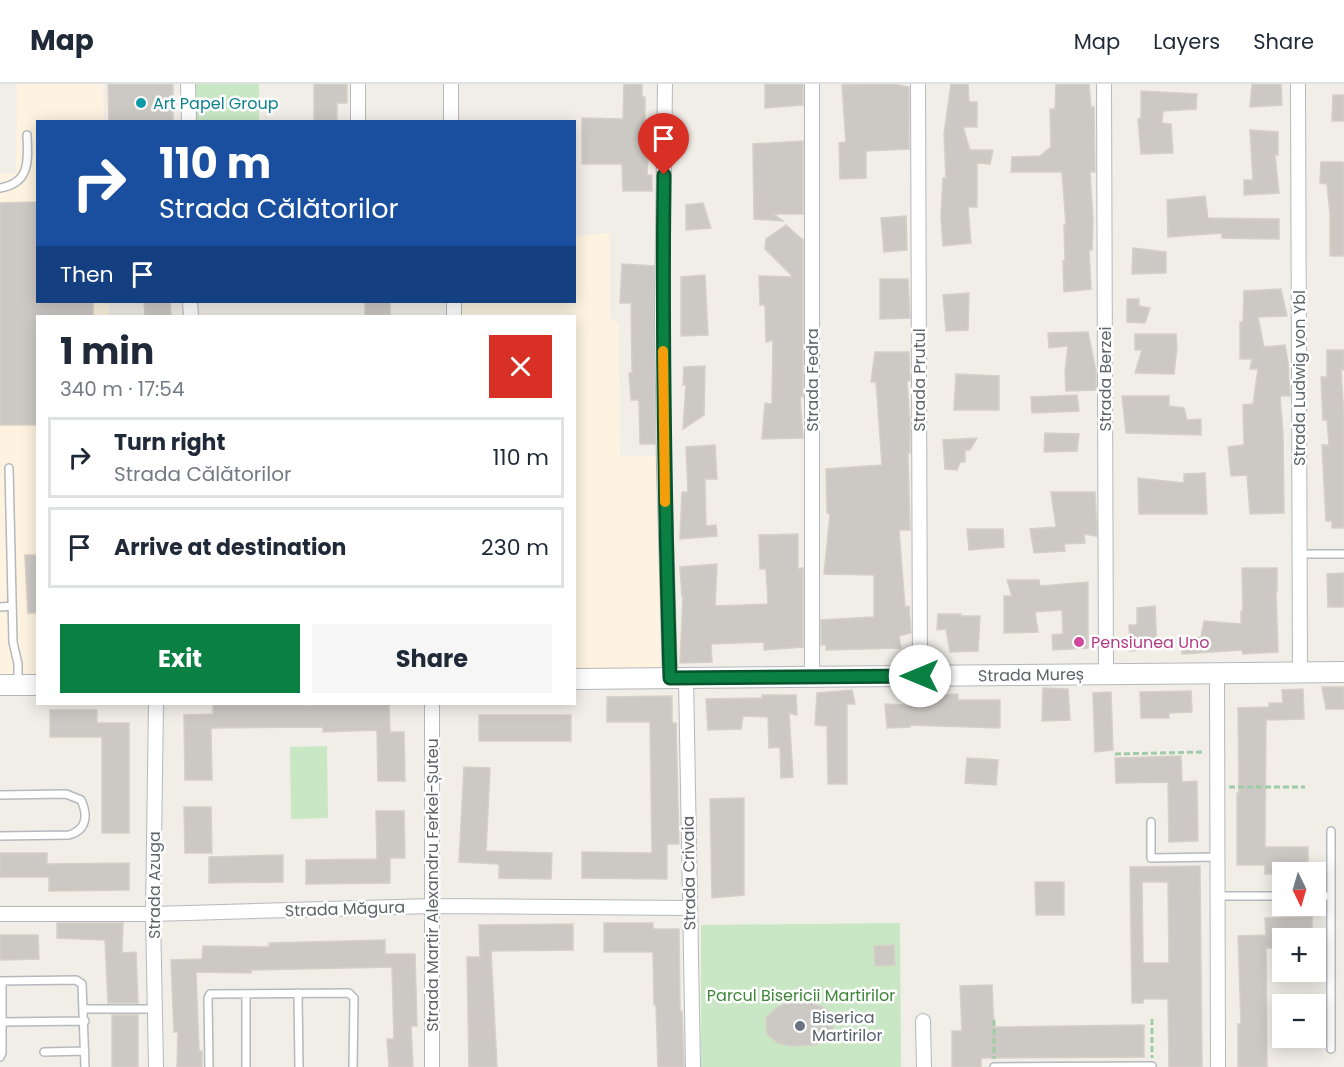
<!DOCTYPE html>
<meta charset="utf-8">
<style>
body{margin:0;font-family:Poppins,sans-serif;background:#f6f6f7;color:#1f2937;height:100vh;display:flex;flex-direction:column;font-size:22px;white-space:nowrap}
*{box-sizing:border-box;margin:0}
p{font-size:20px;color:#747a83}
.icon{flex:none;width:33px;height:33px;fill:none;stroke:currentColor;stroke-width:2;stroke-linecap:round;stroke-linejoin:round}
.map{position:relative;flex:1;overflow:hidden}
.details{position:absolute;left:36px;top:231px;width:540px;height:390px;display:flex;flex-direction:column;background:#fff;border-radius:0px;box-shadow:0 3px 15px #0003}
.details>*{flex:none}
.top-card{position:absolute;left:36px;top:36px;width:540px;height:183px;border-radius:0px;box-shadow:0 3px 15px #0003;background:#1a4fa0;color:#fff;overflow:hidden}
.needle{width:39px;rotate:175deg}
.tools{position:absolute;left:1272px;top:778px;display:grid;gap:12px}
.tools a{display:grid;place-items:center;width:54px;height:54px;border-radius:0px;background:#fff;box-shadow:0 3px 15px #0003;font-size:30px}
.pin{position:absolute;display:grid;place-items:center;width:51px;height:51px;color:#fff;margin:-62px -26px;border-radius:50% 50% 50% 0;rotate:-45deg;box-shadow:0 0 6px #0007}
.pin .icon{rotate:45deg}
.me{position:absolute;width:66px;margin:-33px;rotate:270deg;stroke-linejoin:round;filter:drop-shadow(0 0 4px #0008)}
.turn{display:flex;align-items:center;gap:21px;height:126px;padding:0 24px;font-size:27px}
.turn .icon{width:78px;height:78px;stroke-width:2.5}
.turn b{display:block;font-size:42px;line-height:51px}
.then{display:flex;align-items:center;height:57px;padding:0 24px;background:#0003;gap:12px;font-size:22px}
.round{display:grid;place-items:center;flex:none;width:63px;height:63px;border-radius:0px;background:#f6f6f7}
.summary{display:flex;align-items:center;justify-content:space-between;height:102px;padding:0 24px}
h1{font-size:36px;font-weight:700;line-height:45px}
.cta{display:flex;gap:12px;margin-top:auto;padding:12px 24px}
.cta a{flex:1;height:69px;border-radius:0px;background:#0b8043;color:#fff;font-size:24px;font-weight:700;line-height:69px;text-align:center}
.cta a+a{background:#f6f6f7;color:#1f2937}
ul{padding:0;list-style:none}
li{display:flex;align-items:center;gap:18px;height:81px;margin:0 12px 9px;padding:0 12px;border:3px solid #e0e1e3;border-radius:0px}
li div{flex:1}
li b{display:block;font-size:22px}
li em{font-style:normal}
header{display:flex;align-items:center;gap:36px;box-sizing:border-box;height:84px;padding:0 30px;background:#fff;border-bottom:2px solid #e0e1e3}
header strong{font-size:28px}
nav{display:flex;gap:33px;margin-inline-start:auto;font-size:21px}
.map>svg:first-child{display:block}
</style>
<header>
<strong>Map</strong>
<nav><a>Map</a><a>Layers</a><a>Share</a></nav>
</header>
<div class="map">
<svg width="1344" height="983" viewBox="0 0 1344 983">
<rect width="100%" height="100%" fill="#f1eee8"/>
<path fill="#fdf3e0" d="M17 0H103L104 37 38 38V218H109V232H38L37 598 0 599V90L16 89Z
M610 149V234L619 240 620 372H659L660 591 575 592 574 232H461V218H574L575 152Z"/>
<path fill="#c9e7c5" d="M195 0H259V37H196Z
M327 662 328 734 291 735 290 663Z
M900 839 901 983H701V841Z"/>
<path fill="#ccc9c5" stroke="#d5cfc6" stroke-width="1.5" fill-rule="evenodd" d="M108 0H173V38H109Z
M314 0H347V19H337V38H314Z
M624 0H642V13H645V45H650L647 91H652V107H623L622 80H582V34L623 35Z
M765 0H803V21L765 24Z
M877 0H895L909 3V65L866 67V94L840 95 839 59 846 58 842 1Z
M951 0H968L969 18H977V43H963L970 66H993L990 80 977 79V123H968L971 159 943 162 941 133 943 94H946L944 50Z
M1056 0H1089L1091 23H1094L1095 88H1090L1093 137 1092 166H1089L1091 205 1064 208 1063 177H1065L1064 141H1066L1062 88H1011L1012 73 1040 72 1051 63 1050 25H1055Z
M1252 0H1281L1282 21 1250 23Z
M1141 7 1197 10 1196 25 1163 27 1162 39 1171 40 1173 69 1141 70 1138 35 1141 34Z
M1333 11H1344V37H1332Z
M1250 46 1278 48V71H1275L1279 109 1244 111V96H1253Z
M803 57V130H774L783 137 754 135 753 60Z
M1321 78H1344V172H1330V130L1327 100 1320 99Z
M1205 112 1208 134 1279 135V155L1222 154V149L1168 153 1167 116Z
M38 118V218H93V232H38V341H0V119Z
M703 119 711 144 686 146V121Z
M906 132 907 166 884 168 881 134Z
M786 141 803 156V313H800L803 354 762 355 765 319 772 320 773 256 766 258 765 221H760L759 192 793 193 765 165 766 155Z
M1133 164 1166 168V189L1132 190Z
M622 180 654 182 655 360H640L639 316H631L629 289H632L631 219H620Z
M705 191 708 251 681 252V193Z
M880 195H908L910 234 880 235Z
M1281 205 1287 232 1258 233 1264 263 1285 261 1288 278 1290 312H1280L1283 349 1284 429 1250 430 1247 391 1231 392 1228 363 1244 361 1243 321 1253 320 1258 285H1250L1252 275H1240V238H1243L1244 207Z
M969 209 968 246 946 247 943 211Z
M1127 215H1139V222L1150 224 1145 239 1127 238Z
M144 218H170L171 232H145Z
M365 218H390V231H365Z
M1088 248 1096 287V306L1066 307 1065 288 1068 262 1049 264 1048 249Z
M1135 250H1176L1177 263 1174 290 1135 289 1142 266H1135Z
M1327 266H1344V286H1341L1344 333V444H1332V437H1326L1322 361H1329L1327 336H1323L1321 293H1327Z
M875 268H909L910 297H907L910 338V369H908L910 446H899L905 523 909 522 911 549 899 552 901 564 826 566V561H821V536L874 533V491L824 490 830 430 827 429 826 385 882 381 876 298H871Z
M705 282 704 331 683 345 686 301H683L684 283Z
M956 290 999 292V326H954Z
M1077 311 1079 327 1032 329 1031 313Z
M1122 312H1169V322L1184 324 1187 336 1201 335V351L1126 349Z
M1045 349 1079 350 1077 367 1044 368Z
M977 354 970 366H965V378H960L957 386 945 385 943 356Z
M715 361 717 395H705L706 442 716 441 717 452 680 455 682 408H688L686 363Z
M1205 389 1207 430H1139L1138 394 1184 399V390Z
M1051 408H1095L1097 452 1084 450 1085 459 1064 460 1065 467 1034 469 1030 445 1056 443Z
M967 445H1003L1004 463 969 466Z
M798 450V485L803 484V563L764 566V558L711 560 712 578 680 579 683 512H682L680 483 717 480 715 522 768 520 766 485H760L759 451Z
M25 471H38V529H28Z
M1242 484H1277V507H1276L1278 568 1243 570 1242 566 1182 570 1183 557 1201 553 1204 537 1241 540V527H1243Z
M1344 489V523H1328L1327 490Z
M1007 496H1039L1040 502 1088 498V564L1053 566 1052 551 1063 550 1062 526 1035 528 1038 548 1004 549V512H1012Z
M1155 522 1157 564 1130 567 1129 541H1137V524Z
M938 530H961V532H980L978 567 950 568 946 545 937 546Z
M1322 603H1344V625H1326Z
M1043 604 1068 605 1070 636 1042 637Z
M1303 605 1304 635 1266 636 1265 763H1308V789L1265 790V781H1237V709H1239L1238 624 1269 623V619H1283L1282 606Z
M852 606 855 620H847V700H828L827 642 815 641 817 609Z
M1191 607 1192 628 1169 629V634H1141L1140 608Z
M1111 608 1113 666 1095 668 1093 609Z
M958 610V616H1000V644L910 641V643L887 644 885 620 924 622 923 612Z
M762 611H796L797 631 789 629 793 693 781 694 780 663 769 664 768 633 743 632 741 645 708 646 706 615 762 614Z
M672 612V639H676L679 760H667V795L582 794V768L652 769 650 638H607V613Z
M213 620H303V622L389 620 390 648H404L405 697H378L377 646 323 648V643L211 644 212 696H185L184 631 213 630Z
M50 626H97V639H129V749H102V653H50Z
M479 631H571V657H479Z
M1181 672 1182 698 1197 697 1198 757 1169 758 1168 698 1116 699 1115 674Z
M967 674 998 676 996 701 965 699Z
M464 683 490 684 486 767 552 769 551 795 499 794V780L459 778Z
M744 714V811L712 814 710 715Z
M184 723H211L212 769H185Z
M376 727H404L405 774H390V799L306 800V776L377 775Z
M0 769H47V780L129 779V806L49 807V793H0Z
M283 771V798L209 799V773Z
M1200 782 1202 983H1169L1168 915H1143V919H1132L1130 783ZM1142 798H1168L1169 879H1143Z
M1035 798H1064V831H1036Z
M1312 833V855H1282V864H1266L1267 983H1238V940H1241L1238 852 1266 851 1265 834Z
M57 839H123L122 869 136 868 138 919H108L105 856 57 854Z
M604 839H653V845H679L680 927H682L684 983H658L656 921H654L653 868H604Z
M573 840V866L491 867 497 983H469L467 873H480L479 841Z
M0 851H38L39 875 0 876Z
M385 856V870H415L417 942H411L413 983H389L387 955H394L392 883 251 886V889L196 888 199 967H202V983H177L178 948H174L171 876 202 875 203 862 269 863V859Z
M894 861 895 881 875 882 874 862Z
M992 901 994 943 1144 941V973L981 974V983H952V947H962L960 902Z
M810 918 824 924 833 931V945L826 955 815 961 790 962 778 959 767 950 766 934 776 924 787 919Z
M112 931H138V983H112Z"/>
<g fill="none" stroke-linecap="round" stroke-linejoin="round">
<defs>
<path id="lane" d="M0 104C31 99 28 75 27 51
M9 384 13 558 18 580V600
M1300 470H1344
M0 523 12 522
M0 711 66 710 81 716C88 731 87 746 69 751L0 752
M1151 738V774L1218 773
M1218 812H1282
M1316 812H1331
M0 897 76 896 82 900 85 983
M298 909 299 983
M246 910V983
M84 925H155
M2 938 85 937
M1331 965V747
M44 968 85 967
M0 973 2 969V897
M209 983 208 914 210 910 349 909 354 914 353 983
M994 983 1152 982"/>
<path id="street" d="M188 0 189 38
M451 0V38
M665 0 662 228 664 384 670 594
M918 0 920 592
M1104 0 1106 590
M1298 0 1300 588
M358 38V0
M190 218 191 232
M454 218V232
M1217 589 1218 983
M812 592V0
M686 594 693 983
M432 620V983
M0 830H153L432 822 689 824
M923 937 924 983
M156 983 153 830 156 620"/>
<path id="secondary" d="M574 595 1344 588
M0 601H38"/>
</defs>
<use href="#lane" stroke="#b5b8bc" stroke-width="10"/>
<use href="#street" stroke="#b5b8bc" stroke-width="16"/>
<use href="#secondary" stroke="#b4b8bc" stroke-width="22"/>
<path stroke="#a0cba7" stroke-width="3" stroke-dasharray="6 3" stroke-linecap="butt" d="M1115 670 1203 668
M1229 703H1305
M1152 935V974
M994 936V975
M833 938 854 937"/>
<use href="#lane" stroke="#fff" stroke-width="7"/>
<use href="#street" stroke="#fff" stroke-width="14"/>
<use href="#secondary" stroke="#fff" stroke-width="20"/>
</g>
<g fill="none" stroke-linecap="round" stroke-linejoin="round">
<defs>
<path id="route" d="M664 91C662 259 665 427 670 594L920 592"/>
</defs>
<use href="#route" stroke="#07532c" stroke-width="15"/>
<use href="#route" stroke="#0b8043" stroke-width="10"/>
<path stroke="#f59e0b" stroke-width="10" d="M663 267 665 418"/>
</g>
<circle fill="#0f9aa8" stroke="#fff" stroke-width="2" cx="141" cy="19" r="6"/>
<circle fill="#d1479c" stroke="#fff" stroke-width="2" cx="1079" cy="558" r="6"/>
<circle fill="#6b7280" stroke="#fff" stroke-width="2" cx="800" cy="942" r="6"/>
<g text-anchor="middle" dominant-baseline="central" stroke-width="5" stroke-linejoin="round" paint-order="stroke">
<g font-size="16" fill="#0d838f" stroke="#fff" text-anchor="start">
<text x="153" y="19">Art Papel Group</text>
</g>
<g font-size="16" fill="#5f6468" stroke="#fff">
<text transform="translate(1299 294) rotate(-90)">Strada Ludwig von Ybl</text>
<text transform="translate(1105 295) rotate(-90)">Strada Berzei</text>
<text transform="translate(812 296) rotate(-90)">Strada Fedra</text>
<text transform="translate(919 296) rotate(-90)">Strada Prutul</text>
<text transform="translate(1031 591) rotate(-1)">Strada Mureș</text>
<text transform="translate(689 789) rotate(-91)">Strada Crivaia</text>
<text transform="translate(154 801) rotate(-90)">Strada Azuga</text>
<text transform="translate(432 801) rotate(-90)">Strada Martir Alexandru Ferkel-Șuteu</text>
<text transform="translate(345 825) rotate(-2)">Strada Măgura</text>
</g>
<g font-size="16" fill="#b23c85" stroke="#fff" text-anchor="start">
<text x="1091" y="558">Pensiunea Uno</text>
</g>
<g font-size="16" fill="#3d8638" stroke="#fff">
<text x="801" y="911">Parcul Bisericii Martirilor</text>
</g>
<g font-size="16" fill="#5b616d" stroke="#fff" text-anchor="start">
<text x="812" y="933">Biserica<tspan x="812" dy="18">Martirilor</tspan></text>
</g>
</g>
</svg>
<div class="tools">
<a><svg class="needle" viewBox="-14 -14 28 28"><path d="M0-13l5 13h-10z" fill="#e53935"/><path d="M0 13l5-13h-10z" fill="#747a83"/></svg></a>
<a>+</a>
<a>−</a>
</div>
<div class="pin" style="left:664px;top:91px;background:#d93025"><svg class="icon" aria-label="arrive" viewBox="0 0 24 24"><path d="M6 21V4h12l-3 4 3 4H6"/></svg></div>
<svg class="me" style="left:920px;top:592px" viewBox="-20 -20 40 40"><circle r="19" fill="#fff"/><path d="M0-13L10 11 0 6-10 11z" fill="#0b8043"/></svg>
<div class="top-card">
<div class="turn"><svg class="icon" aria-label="right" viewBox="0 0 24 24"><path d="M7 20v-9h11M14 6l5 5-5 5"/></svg><div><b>110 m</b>Strada Călătorilor</div></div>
<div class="then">Then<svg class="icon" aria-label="arrive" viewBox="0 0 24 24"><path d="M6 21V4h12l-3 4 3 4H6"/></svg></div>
</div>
<section class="details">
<div class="summary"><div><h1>1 min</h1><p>340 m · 17:54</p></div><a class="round" style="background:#d93025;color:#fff"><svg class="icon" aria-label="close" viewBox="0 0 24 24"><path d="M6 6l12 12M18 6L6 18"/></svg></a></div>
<ul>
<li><svg class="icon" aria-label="right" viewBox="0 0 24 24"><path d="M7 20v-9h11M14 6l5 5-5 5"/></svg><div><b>Turn right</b><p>Strada Călătorilor</p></div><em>110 m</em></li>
<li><svg class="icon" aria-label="arrive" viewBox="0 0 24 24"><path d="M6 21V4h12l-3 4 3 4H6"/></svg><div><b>Arrive at destination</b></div><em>230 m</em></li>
</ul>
<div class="cta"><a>Exit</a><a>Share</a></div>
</section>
</div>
